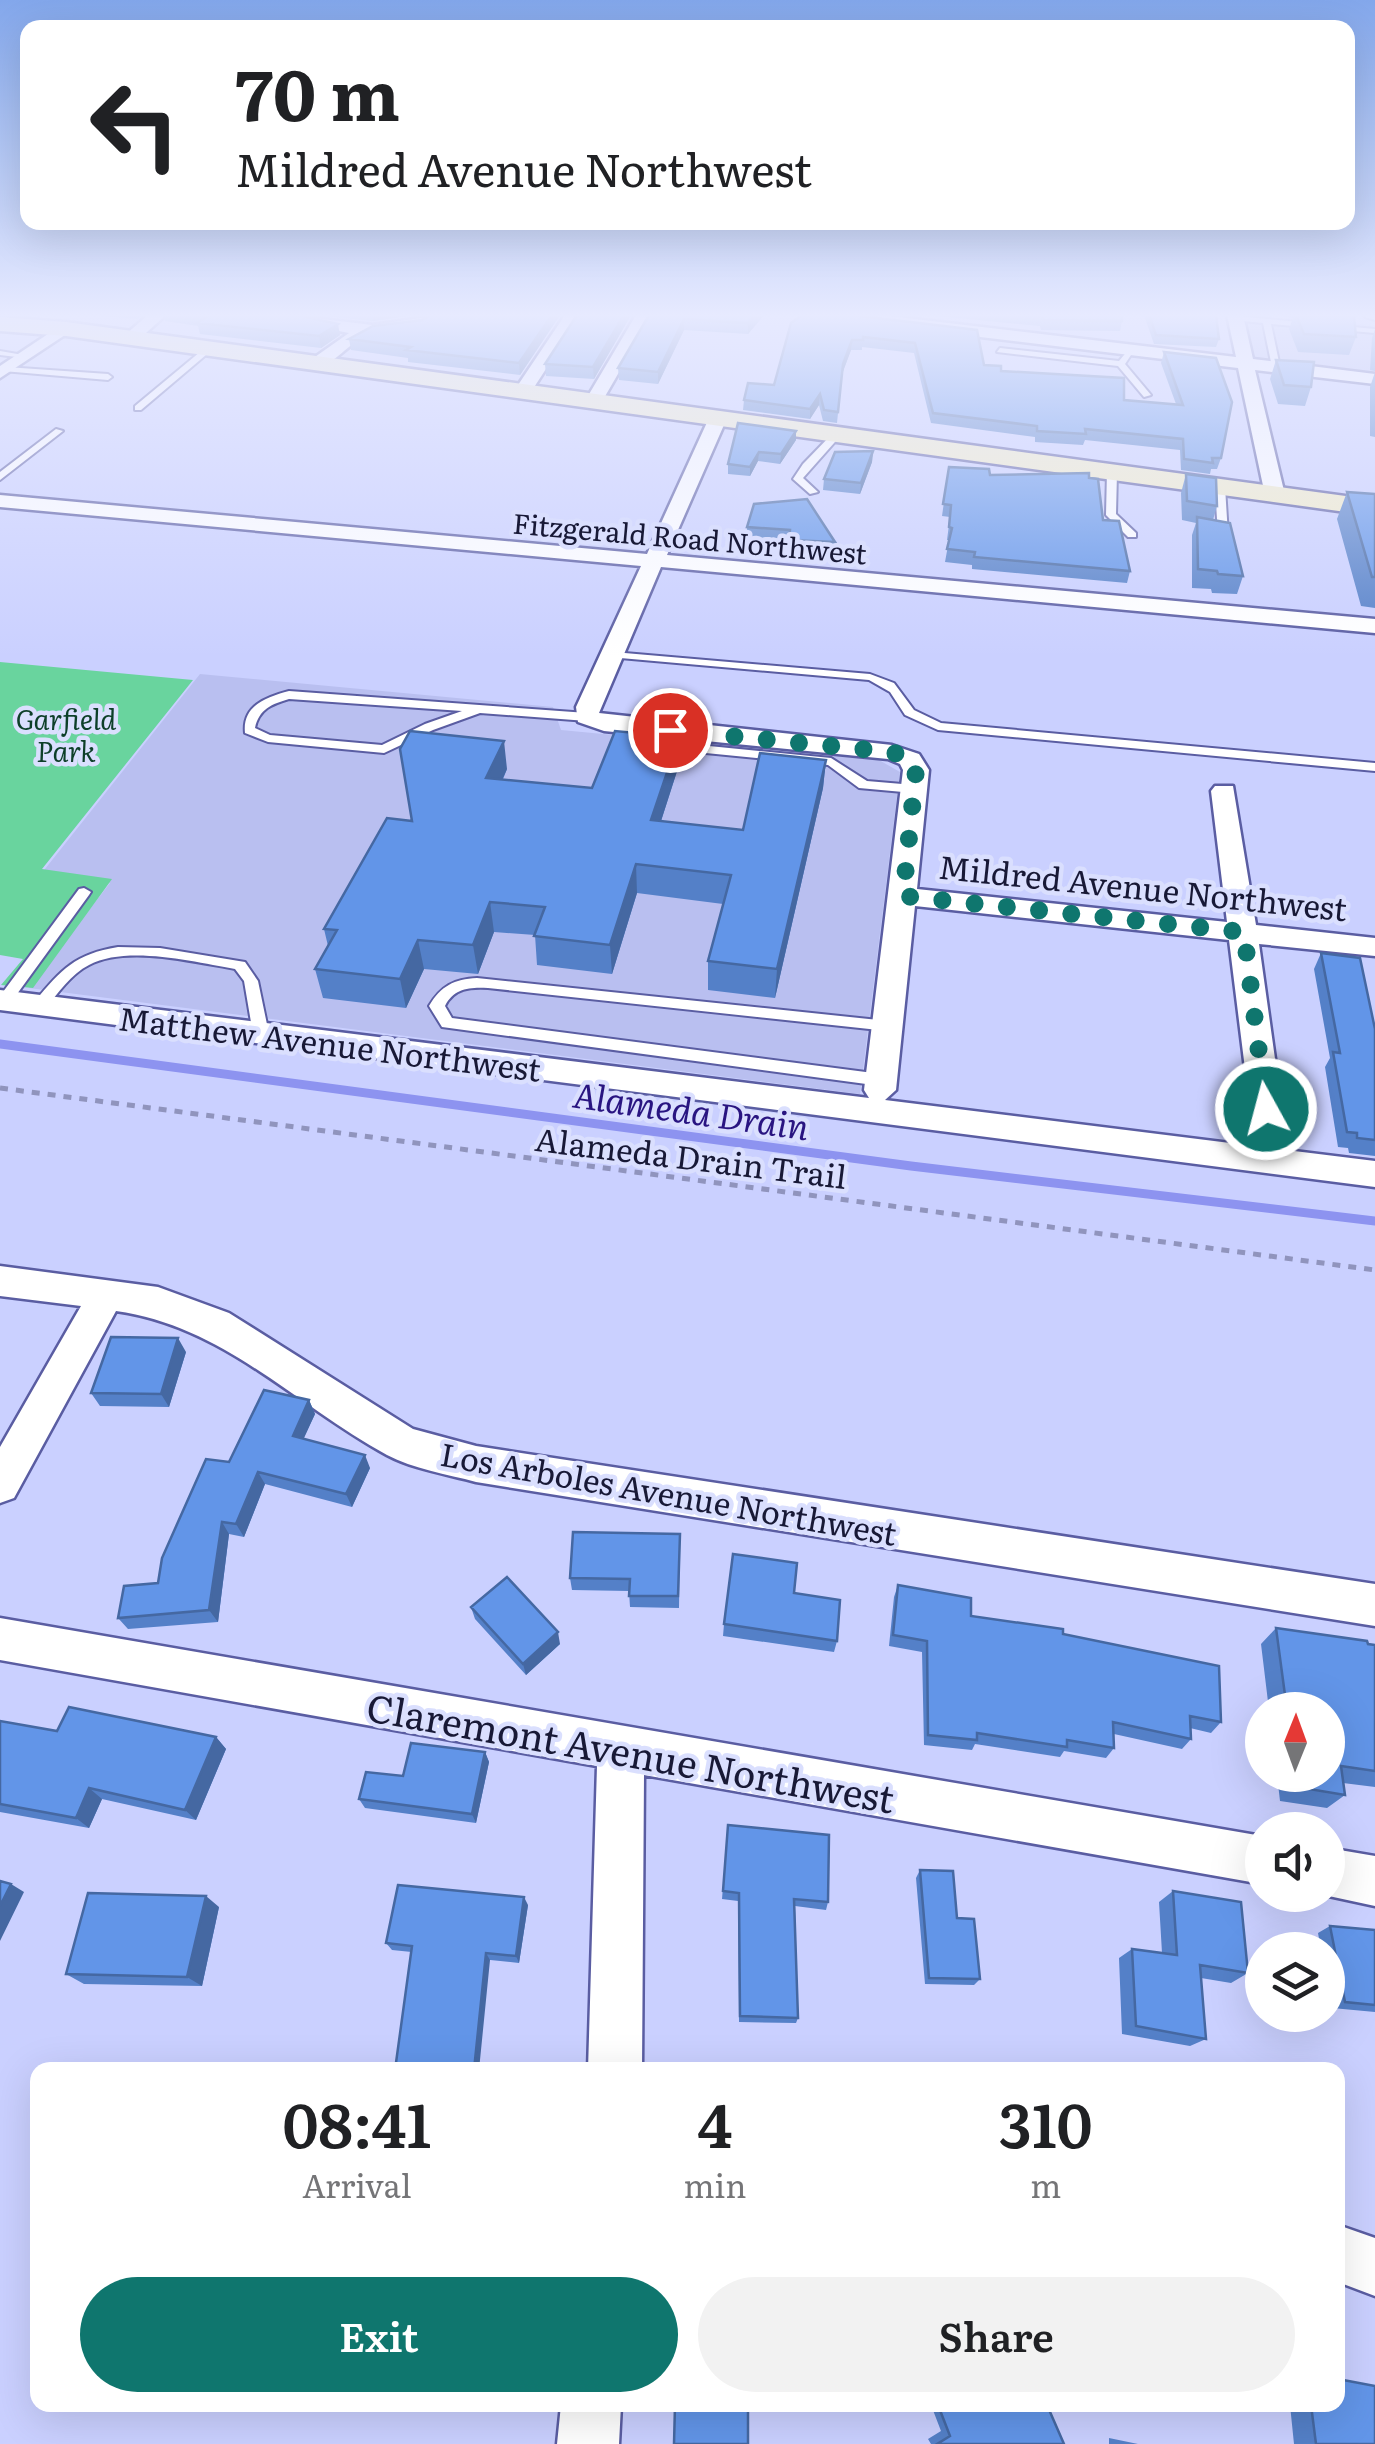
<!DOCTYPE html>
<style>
body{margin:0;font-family:Literata,serif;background:#f2f2f2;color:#202124;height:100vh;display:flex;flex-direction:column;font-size:38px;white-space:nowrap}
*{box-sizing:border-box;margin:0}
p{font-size:32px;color:#757577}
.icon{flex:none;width:55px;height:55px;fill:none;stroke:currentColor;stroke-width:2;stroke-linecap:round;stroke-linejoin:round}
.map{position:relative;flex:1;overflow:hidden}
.side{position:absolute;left:30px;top:2062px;width:1315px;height:350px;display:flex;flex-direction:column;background:#fff;border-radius:20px;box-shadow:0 10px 40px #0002}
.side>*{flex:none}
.banner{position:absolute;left:20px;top:20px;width:1335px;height:210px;border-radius:20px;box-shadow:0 10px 40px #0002;background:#fff;color:#202124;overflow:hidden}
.needle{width:65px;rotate:1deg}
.controls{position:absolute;left:1245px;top:1692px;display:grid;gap:20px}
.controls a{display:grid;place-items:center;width:100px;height:100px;border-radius:50%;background:#fff;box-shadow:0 10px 40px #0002;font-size:50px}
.pin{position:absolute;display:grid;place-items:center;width:85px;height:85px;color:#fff;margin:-42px;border:5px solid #fff;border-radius:50%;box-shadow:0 2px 10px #0007}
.me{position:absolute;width:110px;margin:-55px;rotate:353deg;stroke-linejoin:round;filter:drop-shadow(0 0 8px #0008)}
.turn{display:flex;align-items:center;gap:35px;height:210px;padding:0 50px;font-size:45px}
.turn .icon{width:130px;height:130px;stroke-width:2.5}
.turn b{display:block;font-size:70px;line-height:85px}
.eta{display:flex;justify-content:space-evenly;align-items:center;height:170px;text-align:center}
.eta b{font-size:60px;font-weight:600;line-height:70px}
.cta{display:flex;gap:20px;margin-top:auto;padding:20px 50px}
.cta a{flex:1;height:115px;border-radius:60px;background:#0f766e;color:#fff;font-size:40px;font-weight:600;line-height:115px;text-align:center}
.cta a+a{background:#f2f2f2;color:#202124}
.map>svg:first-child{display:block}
</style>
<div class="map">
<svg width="1375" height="2444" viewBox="0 0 1375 2444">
<rect width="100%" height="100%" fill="#cad0ff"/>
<path fill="#b9bff0" d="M1242 316 1375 325V374L1253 359Z
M200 674 553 707 561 730 879 760 900 772 860 1094 29 988 110 883 41 874Z"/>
<path fill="#69d49e" d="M0 662 193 680 42 869 112 879 33 988 1 985 23 959 0 955Z"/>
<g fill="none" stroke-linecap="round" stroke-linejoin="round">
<path stroke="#8d93f0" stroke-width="9" d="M0 1044 911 1166 1375 1221"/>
<defs>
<path id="lane" d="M1364 315H1375V320L1365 317Z
M1235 316 1375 329V333L1271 324 1280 367 1276 369 1272 367 1263 323 1232 320Z
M206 347 213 349 141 410H135V406Z
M1000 348 1119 361 1129 349H1135L1125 364 1151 395 1144 397 1118 366 997 352Z
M0 351 29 356 25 358 0 355Z
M6 367 108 374 112 377 108 380 3 371Z
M56 429 63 431 0 480V472Z
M834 432 842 434 803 478 818 492 810 494 793 479 803 464Z
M1112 469 1117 472 1116 514 1136 533V537H1128L1106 515 1107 472Z
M1220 484 1225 487 1228 535 1223 538 1218 535 1215 487Z
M613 652 870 674 894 683 914 710 941 723 1375 763V771L938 730 905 715 890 692 869 680 609 657V653Z
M289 691 587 713 593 717 587 721 480 713 433 730 384 753 268 742 245 733C242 706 266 697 289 691ZM289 699 462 711 425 724 382 745 270 735 255 728C259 709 272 704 289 699Z
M659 741 831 758 867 781 914 785 920 789 914 793 859 788 828 765 655 748 653 745Z
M84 888 91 892 89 895 9 1005H0V996L79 889Z
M118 947 160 948 245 962 258 981 269 1034 261 1039 253 1034 244 981 235 969C194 962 127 945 89 965 71 974 58 993 45 1009H35L32 1005 35 1001C62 969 75 954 118 947Z
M477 978 888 1021 896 1026 888 1031 488 988C470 987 454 988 445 1006L452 1018 881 1074 889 1080 881 1086 442 1027 429 1006C441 986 454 979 477 978Z"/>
<path id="street" d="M148 315H166L137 341H125V335Z
M288 315 373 325 442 315C414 342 390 325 365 337 348 344 336 362 318 368L310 363 312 359 349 333 303 324Z
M565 315H581L529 395H517L514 391Z
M636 315H652L600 405H588L585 401Z
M831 315H881L1236 357 1227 315H1243L1253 359 1375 374V384L1255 370 1285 495 1275 501 1265 495 1238 368 839 320Z
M60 326 74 329 0 378V366Z
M718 413 727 418 667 555 1375 619V633L661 567 599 713 892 745 919 754 929 770 917 889 1227 922 1211 791 1215 786H1233L1256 925 1375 938V956L1259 944 1282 1109 1278 1117 1266 1121 1254 1117 1250 1109 1229 940 915 906 896 1090 885 1100 1375 1161V1187L0 1010V990L869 1098 864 1090 903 770 900 764 888 759 604 731 578 722 576 707 641 566 0 507V495L647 554 709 418Z
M0 1266 158 1287 229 1313 413 1429 476 1446 1375 1584V1626L476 1482C447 1474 413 1469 387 1455 295 1405 224 1326 116 1311L14 1498 0 1503V1447L81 1306 0 1296Z
M0 1618 1262 1836V1884L644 1775 642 2070H588L597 1766 0 1660Z
M1328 1848 1375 1856V1906L1324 1895H1328Z
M1338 2225 1375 2238V2296L1338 2282Z
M561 2405H621L619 2444H557Z"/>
<path id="secondary" d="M0 317 66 322 1375 500V516L66 336 0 331Z"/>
</defs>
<use href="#lane" stroke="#5a5da2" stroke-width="4"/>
<use href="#street" stroke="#5a5da2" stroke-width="5"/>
<use href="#secondary" stroke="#5a5da2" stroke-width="5"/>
<path stroke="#9094bd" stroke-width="5" stroke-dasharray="8 8" stroke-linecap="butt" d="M0 1088 1375 1270"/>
<use href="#lane" fill="#fff" fill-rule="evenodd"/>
<use href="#street" fill="#fff" fill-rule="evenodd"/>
<use href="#secondary" fill="#f3edc8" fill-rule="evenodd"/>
</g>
<path fill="#5480c8" d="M90 315H143L137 319Z
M163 315H298L340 335 321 348 200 334 198 326 165 321Z
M314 315H414L373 321Z
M560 315 520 375 408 362V358L351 350 349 339 422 320Z
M577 315H631L594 379 546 376 545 364Z
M649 315H764L748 334 684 330 658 384 619 380 618 368Z
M852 315 1001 371 1124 400 1176 404 1161 363 1164 352 1221 458 1217 469H1211L1210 474 1181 470 1180 450 1085 440 1083 445 1035 442V437L931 423 914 353 862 347V350H851L842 374 837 423 823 421 819 405 810 419 743 410 744 400 774 385Z
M926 315H1122V321L1120 331 1041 330 1040 326Z
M1144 315H1216L1219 339 1216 347 1154 344Z
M1284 315H1350L1356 337 1349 355 1298 352 1289 329 1293 318 1285 317Z
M1375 329V371L1370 370 1372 338Z
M1276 360 1311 387 1305 406 1278 404 1270 379Z
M1375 372V437L1370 436V387Z
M796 431V440L780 464 758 461 750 476 728 474V464Z
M873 451 872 462 860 494 823 490 824 479Z
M949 467 990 475 1089 478 1103 520 1130 571 1127 583 972 569V565L945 562 949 540H947L950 517 942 516Z
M1186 474 1217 506 1213 520 1243 576 1237 594 1212 593 1211 589 1192 588V535L1196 523 1182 520 1181 493Z
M1347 492 1375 494V608L1361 606 1337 519Z
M754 504 835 542 834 556 788 554 789 544 747 541V527Z
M679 737V765L661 821 743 830 826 760 823 788 775 998 708 990V961L723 904 637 893 612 974 537 965 535 935 494 932 478 974 424 969 406 1008 323 998 315 969 328 946 324 929 412 821 507 769 503 779 592 788Z
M1321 953 1375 1029V1156L1349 1153 1348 1148 1338 1147 1325 1067 1330 1058 1314 969Z
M186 1352 169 1407 100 1406 91 1393Z
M309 1400 315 1414 303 1439 370 1468 352 1507 265 1484 244 1537 229 1534 218 1622 128 1629 118 1618 158 1583 229 1462Z
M680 1534 679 1608 630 1607 629 1591 572 1590 570 1578Z
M898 1585 971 1616 1063 1634 1221 1722 1211 1733 1190 1728 1191 1739 1182 1749 1114 1734V1748L1106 1758 1064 1751 1060 1757 975 1744 972 1750 924 1745 922 1652 889 1646 894 1597Z
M794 1593 837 1641 834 1652 723 1636 724 1624Z
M471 1607 560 1644 526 1675 475 1619Z
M1276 1628 1375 1645V1787L1343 1783 1345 1795 1327 1808 1280 1801 1277 1775H1328V1710H1269L1261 1644Z
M0 1721 57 1731 216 1737 226 1749 196 1820 102 1799 89 1828 0 1812Z
M485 1752 489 1762 476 1823 365 1808 359 1799 403 1776Z
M728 1825 828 1902 826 1910 795 1906 798 2018 796 2023 739 2022 738 1901 722 1899Z
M920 1870 957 1918 980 1979 974 1985 925 1984 916 1878Z
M1173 1891 1248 1973 1231 1983 1201 1978 1206 2039 1190 2046 1122 2034 1119 1958 1132 1949 1162 1953 1159 1902Z
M528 1905 519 1963 392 1950 386 1943Z
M219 1907 202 1986 84 1984 66 1974Z
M1330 1926 1375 1930V2012L1332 2008 1328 1984V1950H1321L1318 1933Z
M931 2405H1047L1064 2444H931L928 2439 941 2431Z
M1290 2405H1338L1375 2444H1294Z
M1109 2438 1138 2444H1109Z"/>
<path fill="#4568a2" d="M372 315H414L373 321Z
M552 315H560L520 375 519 363Z
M624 315H631L594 379 593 367Z
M755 315H764L748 334V323Z
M684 319V330L658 384V372Z
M338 324 340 335 321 348 319 336Z
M852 340 851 350 842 374 837 423 843 364Z
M820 394 819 405 810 419V409Z
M796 431V440L780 464 781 454Z
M873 451 872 462 860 494 861 483Z
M759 452 758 461 750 476V467Z
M679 737V765L652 849 651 820Z
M504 741 507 769 490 807 486 778Z
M826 760 823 788 775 998 777 969Z
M636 864 637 893 612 974 610 945Z
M490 902 494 932 478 974 473 945Z
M418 940 424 969 406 1008 400 979Z
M178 1338 186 1352 169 1407 161 1394Z
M309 1400 315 1414 299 1449 293 1436Z
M365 1455 370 1468 352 1507 346 1494Z
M258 1472 265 1484 244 1537 236 1524Z
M222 1522 229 1534 218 1622 209 1610Z
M558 1632 560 1644 526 1675 523 1664Z
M216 1737 226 1749 196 1820 185 1810Z
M485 1752 489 1762 476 1823 472 1814Z
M89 1788 102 1799 89 1828 76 1818Z
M11 1884 24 1892 0 1941V1906Z
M206 1896 219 1907 202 1986 187 1977Z
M524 1897 528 1905 519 1963 516 1956Z
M486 1953 490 1960 479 2070H474Z"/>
<path fill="#6295e8" stroke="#4568a2" stroke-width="2.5" d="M201 315H298L338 324 319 336 197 323 208 316Z
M430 315H552L519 363 406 350 411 347 349 339 373 326 422 320Z
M577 315H624L593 367 545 364Z
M649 315H755L748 323 684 319 658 372 618 368Z
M802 315H852L977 330 984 365 1001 366V371L1124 378V400L1183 405 1164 352 1216 358 1232 402 1221 458H1212L1213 463 1184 459 1183 439 1085 429 1086 434 1037 431V426L933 413 915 343 863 337V340H852L843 364 838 412 824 410 820 394 810 409 744 400 748 383 774 385 791 323Z
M1038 315H1122V321L1043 320 1042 316Z
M1149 315H1216L1219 339 1156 335Z
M1296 315 1354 316 1356 337 1304 334Z
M1276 360 1314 362 1311 387 1284 385Z
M738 423 796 431 781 454 759 452 750 467 728 464Z
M873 451 861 483 824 479 835 452Z
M949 467 989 469 990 475 1089 473V478L1098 479 1103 520 1119 521 1130 571 974 557 975 552 947 549 952 528 949 527 951 505 943 504Z
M1186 474 1216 478 1217 506 1187 501Z
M1347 492 1375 494V577H1372Z
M807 499 835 542 789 540 790 530 747 527 754 504Z
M1197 517 1230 523 1243 576 1218 574 1217 571 1198 569Z
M410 731 504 741 486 778 592 788 615 731 679 737 651 820 743 830 760 753 826 760 777 969 708 961 731 875 636 864 610 945 534 936 545 907 490 902 473 945 418 940 400 979 315 969 337 930 324 929 387 818 412 821 400 749Z
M1321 953 1360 958 1375 1029V1140L1357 1138V1133L1347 1132 1333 1052 1340 1053Z
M111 1337 178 1338 161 1394 91 1393Z
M264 1390 309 1400 293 1436 365 1455 346 1494 258 1472 236 1524 222 1522 209 1610 118 1618 124 1586 158 1583 162 1558 206 1459 229 1462Z
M573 1532 680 1534 678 1596H629L630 1579 570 1578Z
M733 1554 797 1563 794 1593 840 1600 837 1641 724 1624Z
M507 1577 558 1632 523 1664 471 1607Z
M898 1585 971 1598V1616L1063 1629V1634L1219 1666 1221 1722 1190 1716 1191 1739 1113 1722 1114 1748 1067 1740V1747L977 1733V1740L928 1735 927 1641 893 1635Z
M1276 1628 1367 1641 1368 1644 1375 1645V1771L1341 1766 1345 1795 1297 1787 1295 1775H1328V1710H1287Z
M69 1707 216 1737 185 1810 89 1788 76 1818 0 1804V1721L57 1731Z
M411 1743 485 1752 472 1814 359 1799 366 1772 403 1776Z
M728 1825 829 1835 828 1902 794 1899 798 2018 740 2016 739 1893 723 1891Z
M920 1870 953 1871 957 1918 974 1919 980 1979 929 1978Z
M0 1881 11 1884 0 1906Z
M398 1885 524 1897 516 1956 486 1953 474 2070H395L412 1946 386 1943Z
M1173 1891 1241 1902 1248 1973 1200 1965 1206 2039 1136 2026 1132 1949 1177 1955Z
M88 1893 206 1896 187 1977 66 1974Z
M1330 1926 1375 1930V2005L1345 2002Z
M1338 2379 1375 2386V2444H1316L1311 2405H1338Z
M675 2405H748V2444H674Z
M938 2405H1047L1064 2444H937L950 2436Z"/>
<linearGradient id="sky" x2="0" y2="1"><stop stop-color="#83a7eb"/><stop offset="0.48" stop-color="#e7eaff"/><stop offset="1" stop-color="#e7eaff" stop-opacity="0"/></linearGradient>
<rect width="1375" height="657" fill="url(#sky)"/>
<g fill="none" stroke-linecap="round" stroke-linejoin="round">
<path stroke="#0f766e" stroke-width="18" stroke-dasharray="0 32.4" d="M670 730 892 752 910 759 916 770 903 896 1244 932 1266 1109"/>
</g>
<g text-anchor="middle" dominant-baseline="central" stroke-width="9" stroke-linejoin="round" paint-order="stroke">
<g font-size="28" fill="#181936" stroke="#dadffe">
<text transform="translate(690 537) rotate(5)">Fitzgerald Road Northwest</text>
</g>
<g font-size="28" font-style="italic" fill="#0d3f29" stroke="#dadffe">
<text x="66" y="718">Garfield<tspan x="66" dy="32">Park</tspan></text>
</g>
<g font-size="32" fill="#181936" stroke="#dadffe">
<text transform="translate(1143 886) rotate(6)">Mildred Avenue Northwest</text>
<text transform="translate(330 1042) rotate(7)">Matthew Avenue Northwest</text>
<text transform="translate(691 1156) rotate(7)">Alameda Drain Trail</text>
<text transform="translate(669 1492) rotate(10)">Los Arboles Avenue Northwest</text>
</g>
<g font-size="35" font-style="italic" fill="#291581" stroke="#dadffe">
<text transform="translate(691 1109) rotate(8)">Alameda Drain</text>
</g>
<g font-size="38" fill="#181936" stroke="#dadffe">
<text transform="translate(631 1751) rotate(10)">Claremont Avenue Northwest</text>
</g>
</g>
</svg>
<div class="controls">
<a><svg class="needle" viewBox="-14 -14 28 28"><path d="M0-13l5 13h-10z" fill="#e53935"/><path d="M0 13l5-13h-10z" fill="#757577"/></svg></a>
<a><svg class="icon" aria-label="sound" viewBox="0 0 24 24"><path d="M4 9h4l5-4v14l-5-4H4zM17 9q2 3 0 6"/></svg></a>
<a><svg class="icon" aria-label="layers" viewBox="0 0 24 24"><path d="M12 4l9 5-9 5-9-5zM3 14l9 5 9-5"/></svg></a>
</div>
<div class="pin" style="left:670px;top:730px;background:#d93025"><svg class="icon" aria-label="arrive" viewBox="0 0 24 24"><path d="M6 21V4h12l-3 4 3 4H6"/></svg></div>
<svg class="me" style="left:1266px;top:1109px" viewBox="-20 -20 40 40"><circle r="17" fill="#0f766e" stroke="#fff" stroke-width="3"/><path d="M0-11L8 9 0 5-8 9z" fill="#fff"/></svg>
<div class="banner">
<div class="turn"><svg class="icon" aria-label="left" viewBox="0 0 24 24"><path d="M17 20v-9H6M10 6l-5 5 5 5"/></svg><div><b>70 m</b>Mildred Avenue Northwest</div></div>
</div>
<section class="side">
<div class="eta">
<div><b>08:41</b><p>Arrival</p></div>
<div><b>4</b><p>min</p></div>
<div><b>310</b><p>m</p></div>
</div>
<div class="cta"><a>Exit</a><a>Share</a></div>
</section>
</div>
